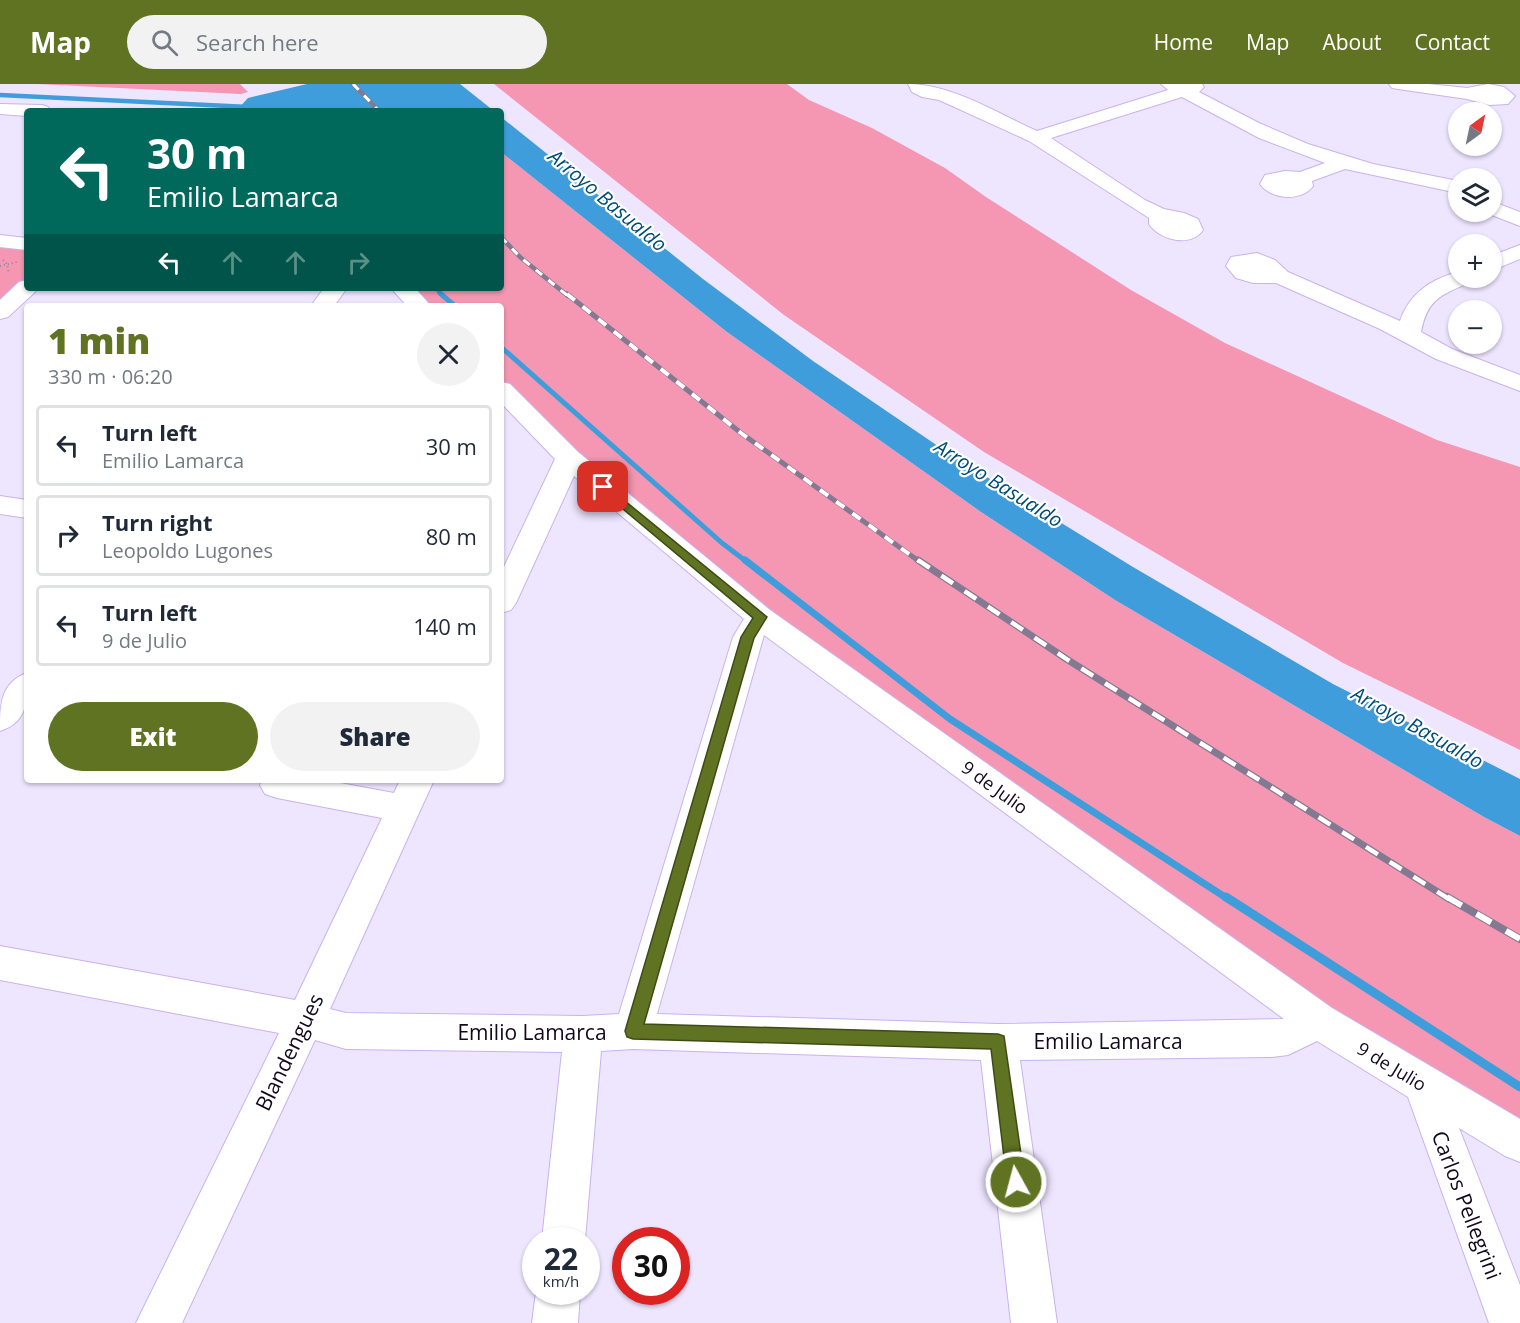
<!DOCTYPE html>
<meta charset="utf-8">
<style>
body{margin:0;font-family:"Open Sans",sans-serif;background:#f2f2f3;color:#1f2937;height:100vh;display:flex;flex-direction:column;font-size:22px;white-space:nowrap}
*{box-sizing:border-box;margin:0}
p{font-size:20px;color:#747a83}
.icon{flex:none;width:33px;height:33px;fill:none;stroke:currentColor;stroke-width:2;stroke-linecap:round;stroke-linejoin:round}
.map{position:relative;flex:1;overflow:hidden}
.panel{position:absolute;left:24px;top:219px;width:480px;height:480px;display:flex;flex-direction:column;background:#fff;border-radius:6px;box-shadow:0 2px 4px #0004}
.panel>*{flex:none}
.hud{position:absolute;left:24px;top:24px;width:480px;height:183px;border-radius:6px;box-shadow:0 2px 4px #0004;background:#00695c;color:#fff;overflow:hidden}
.needle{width:39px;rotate:33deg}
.fabs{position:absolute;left:1448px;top:18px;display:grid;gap:12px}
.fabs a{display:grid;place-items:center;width:54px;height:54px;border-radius:50%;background:#fff;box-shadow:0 2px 4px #0004;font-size:30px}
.speed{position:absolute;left:522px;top:1143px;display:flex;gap:12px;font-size:30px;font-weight:700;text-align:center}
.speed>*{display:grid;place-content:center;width:78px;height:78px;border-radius:50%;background:#fff;box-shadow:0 2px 4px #0004;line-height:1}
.speed small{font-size:15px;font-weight:400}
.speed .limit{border:9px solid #d22;background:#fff;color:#111}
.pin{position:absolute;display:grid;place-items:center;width:51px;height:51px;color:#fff;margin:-26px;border-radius:12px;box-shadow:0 3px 9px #0006}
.me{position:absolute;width:66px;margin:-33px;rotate:353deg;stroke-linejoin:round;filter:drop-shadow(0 0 4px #0008)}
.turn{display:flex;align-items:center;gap:21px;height:126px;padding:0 24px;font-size:27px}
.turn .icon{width:78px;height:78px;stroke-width:2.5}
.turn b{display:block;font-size:42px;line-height:51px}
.lanes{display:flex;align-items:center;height:57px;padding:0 24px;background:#0003;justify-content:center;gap:30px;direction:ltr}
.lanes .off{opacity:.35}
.round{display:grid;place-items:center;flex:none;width:63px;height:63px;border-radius:32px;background:#f2f2f3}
.summary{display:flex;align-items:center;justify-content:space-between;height:102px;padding:0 24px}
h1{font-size:36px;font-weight:800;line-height:45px;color:#607322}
.button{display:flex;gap:12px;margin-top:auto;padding:12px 24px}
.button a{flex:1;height:69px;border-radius:36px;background:#607322;color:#fff;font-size:24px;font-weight:800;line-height:69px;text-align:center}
.button a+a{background:#f2f2f3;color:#1f2937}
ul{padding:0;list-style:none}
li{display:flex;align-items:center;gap:18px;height:81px;margin:0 12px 9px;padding:0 12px;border:3px solid #e0e1e3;border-radius:6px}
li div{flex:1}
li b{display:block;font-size:22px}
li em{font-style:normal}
header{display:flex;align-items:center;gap:36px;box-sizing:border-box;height:84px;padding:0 30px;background:#607322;color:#fff}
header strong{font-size:28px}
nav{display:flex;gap:33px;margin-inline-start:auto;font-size:21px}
.search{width:420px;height:54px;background:#f2f2f3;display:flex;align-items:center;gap:15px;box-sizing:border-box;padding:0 21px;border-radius:33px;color:#747a83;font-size:22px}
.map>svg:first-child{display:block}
</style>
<header>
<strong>Map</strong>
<div class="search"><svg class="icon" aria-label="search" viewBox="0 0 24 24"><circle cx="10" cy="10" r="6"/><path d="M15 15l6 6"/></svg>Search here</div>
<nav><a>Home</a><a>Map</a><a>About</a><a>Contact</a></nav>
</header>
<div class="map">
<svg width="1520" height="1239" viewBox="0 0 1520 1239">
<rect width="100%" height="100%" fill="#eee5ff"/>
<path fill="#f597b2" d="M37 0H240L248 8 241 10Z
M494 0H787L809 16 872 44 945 84 986 113 1131 206 1225 259 1437 356 1520 383V666L1343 579 984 368 784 231Z
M501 68 727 248 981 428 1115 516 1484 733 1520 752V1044L1324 926 754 517 576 368 501 295V222H426L407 204H501Z
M0 162 27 165V193L0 218Z"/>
<path fill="#409ddb" d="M307 0H460L494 27H236L248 14Z
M501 33 703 195 813 277 954 373 1133 483 1333 600 1520 695V752L1484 733 1115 516 981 428 727 248 501 68Z"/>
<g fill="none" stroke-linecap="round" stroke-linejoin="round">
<path stroke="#409ddb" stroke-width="4.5" d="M0 11 249 23
M439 208 443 212"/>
<path stroke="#409ddb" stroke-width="5" d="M441 210 455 222
M501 263 722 459 747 478"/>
<path stroke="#409ddb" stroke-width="7" d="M745 476 950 635 1228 815"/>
<path stroke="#409ddb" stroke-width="9" d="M1226 813 1520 1003"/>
<defs>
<path id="minor" d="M908 0C951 0 997 29 1037 47L1168 6 1161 0H1202L1204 3 1199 8 1259 39 1308 60 1373 80 1458 97V109L1345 85 1312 97 1313 102C1302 118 1271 116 1260 100L1265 91 1285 87 1300 88 1325 79 1259 54 1182 13 1051 54 1145 116 1164 125 1184 129 1198 135 1203 146C1191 164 1159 156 1149 140V134L1029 57 939 16 922 13 912 8Z
M1389 0H1428L1467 4 1488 0 1504 3 1515 12 1508 20 1489 21 1467 15 1398 5 1392 4Z
M0 20 42 21 48 23 51 27H27V32L0 30Z
M1491 117 1520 128V142L1484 128H1491Z
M0 151 27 154V166L0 163Z
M1520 161V175L1491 187V172Z
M1257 169 1275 176 1288 188 1400 237C1409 210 1431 195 1458 188V194H1472L1469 199C1440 211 1427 216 1421 248L1452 265 1520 291V307L1436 275 1380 245 1276 199H1253L1236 194 1226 182 1231 173Z
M27 196V204H37L35 208 8 233 0 235V216L19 198Z
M324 204H347L334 222H311Z
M391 204H415L431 222H407Z
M501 298 510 300 578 368 770 526 1332 924 1520 1035V1078L1505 1072 1459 1044 1520 1201V1239H1489L1408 1013 1317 957 1288 971 1272 973 1020 976 1057 1239H1011L981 976 633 965 601 967 585 1156H542L562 968 346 965 315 956 182 1239H136L279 949 0 896V862L295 916 382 734 277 714 265 710 260 701 263 696H324L394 709 400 696H434L330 925 346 929 583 932 619 930 733 553 744 535 574 392 516 519 511 526 501 529V489L555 375 501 319ZM764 551 1284 935 998 940 657 930Z
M0 412 27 416V434L0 430Z
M27 589C27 615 29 638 0 647 0 621 0 599 27 589Z
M536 1208H580L578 1239H532Z"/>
</defs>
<use href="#minor" stroke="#c9b2ef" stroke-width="2"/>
<path stroke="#90879f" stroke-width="2" stroke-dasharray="1 3" stroke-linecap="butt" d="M3 176 7 180 9 190
M0 182 17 178"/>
<use href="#minor" fill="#fff" fill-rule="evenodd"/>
<defs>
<path id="rail-far3" d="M353 0 379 27
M501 153 520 173 568 212"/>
<path id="rail-far2" d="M567 210 741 349 920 478"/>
<path id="rail-far1" d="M918 476 1068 576 1449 815"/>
<path id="rail" d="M1447 813 1520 855"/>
</defs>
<use href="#rail-far3" stroke="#837a92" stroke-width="4.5"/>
<use href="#rail-far2" stroke="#837a92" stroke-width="5"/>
<use href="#rail-far1" stroke="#837a92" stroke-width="7"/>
<use href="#rail" stroke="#837a92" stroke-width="8"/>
<use href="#rail-far3" stroke="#fff" stroke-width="3" stroke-dasharray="8" stroke-linecap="butt"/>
<use href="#rail-far2" stroke="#fff" stroke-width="4" stroke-dasharray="10" stroke-linecap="butt"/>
<use href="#rail-far1" stroke="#fff" stroke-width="4.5" stroke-dasharray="14" stroke-linecap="butt"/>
<use href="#rail" stroke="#fff" stroke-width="6" stroke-dasharray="17" stroke-linecap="butt"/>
</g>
<path fill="#607322" stroke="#3e4b16" stroke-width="1.5" d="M603 399 767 533 754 554 644 940 998 950 1004 952 1025 1098 1022 1105 1016 1107 1009 1105 1007 1098 991 965 633 955 627 953 625 947 741 553 753 534 599 405 598 403Z"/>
<g text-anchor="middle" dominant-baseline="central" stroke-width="4.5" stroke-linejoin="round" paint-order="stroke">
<g font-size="18" fill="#11081d" stroke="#fff">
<text transform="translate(995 703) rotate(36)">9 de Julio</text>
<text transform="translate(1392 982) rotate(31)">9 de Julio</text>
</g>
<g font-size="20" font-style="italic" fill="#004b74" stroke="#fff">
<text transform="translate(608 116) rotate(40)">Arroyo Basualdo</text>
<text transform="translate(999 399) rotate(32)">Arroyo Basualdo</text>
<text transform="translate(1418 643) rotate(29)">Arroyo Basualdo</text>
</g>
<g font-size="21" fill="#11081d" stroke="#fff">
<text x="532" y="948">Emilio Lamarca</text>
<text x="1108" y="957">Emilio Lamarca</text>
<text transform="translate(289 968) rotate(-64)">Blandengues</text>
<text transform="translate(1467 1121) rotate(69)">Carlos Pellegrini</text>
</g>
</g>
</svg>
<div class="fabs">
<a><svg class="needle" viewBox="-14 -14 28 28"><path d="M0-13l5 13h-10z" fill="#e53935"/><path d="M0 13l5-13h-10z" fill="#747a83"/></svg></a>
<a><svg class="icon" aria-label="layers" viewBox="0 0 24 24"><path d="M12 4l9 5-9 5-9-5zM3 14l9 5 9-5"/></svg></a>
<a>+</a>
<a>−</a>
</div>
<div class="speed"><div>22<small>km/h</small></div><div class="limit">30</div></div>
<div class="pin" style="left:603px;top:403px;background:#d93025"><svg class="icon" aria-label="arrive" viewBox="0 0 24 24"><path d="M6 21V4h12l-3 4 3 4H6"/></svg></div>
<svg class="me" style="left:1016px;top:1098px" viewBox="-20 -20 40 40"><circle r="17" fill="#607322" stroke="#fff" stroke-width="3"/><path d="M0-11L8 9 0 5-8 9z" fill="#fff"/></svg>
<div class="hud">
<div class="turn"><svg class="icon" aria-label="left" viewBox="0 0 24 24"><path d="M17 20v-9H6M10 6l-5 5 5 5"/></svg><div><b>30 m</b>Emilio Lamarca</div></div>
<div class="lanes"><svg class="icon" aria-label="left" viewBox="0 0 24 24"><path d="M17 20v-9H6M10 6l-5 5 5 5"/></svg><svg class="icon off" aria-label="ahead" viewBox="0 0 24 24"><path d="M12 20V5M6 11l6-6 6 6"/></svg><svg class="icon off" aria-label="ahead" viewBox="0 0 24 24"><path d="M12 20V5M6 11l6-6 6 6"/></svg><svg class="icon off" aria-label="right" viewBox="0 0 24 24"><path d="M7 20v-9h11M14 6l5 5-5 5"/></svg></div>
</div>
<section class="panel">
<div class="summary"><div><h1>1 min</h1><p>330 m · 06:20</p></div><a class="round"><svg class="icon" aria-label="close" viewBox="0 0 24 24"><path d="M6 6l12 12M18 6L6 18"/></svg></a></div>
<ul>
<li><svg class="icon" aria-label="left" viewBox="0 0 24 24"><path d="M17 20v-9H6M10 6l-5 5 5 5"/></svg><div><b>Turn left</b><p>Emilio Lamarca</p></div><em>30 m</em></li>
<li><svg class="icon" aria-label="right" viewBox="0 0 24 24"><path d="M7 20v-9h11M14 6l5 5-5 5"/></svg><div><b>Turn right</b><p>Leopoldo Lugones</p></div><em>80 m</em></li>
<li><svg class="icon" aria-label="left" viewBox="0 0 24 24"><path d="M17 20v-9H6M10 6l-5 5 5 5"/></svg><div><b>Turn left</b><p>9 de Julio</p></div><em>140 m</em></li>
</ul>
<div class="button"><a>Exit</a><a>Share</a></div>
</section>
</div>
